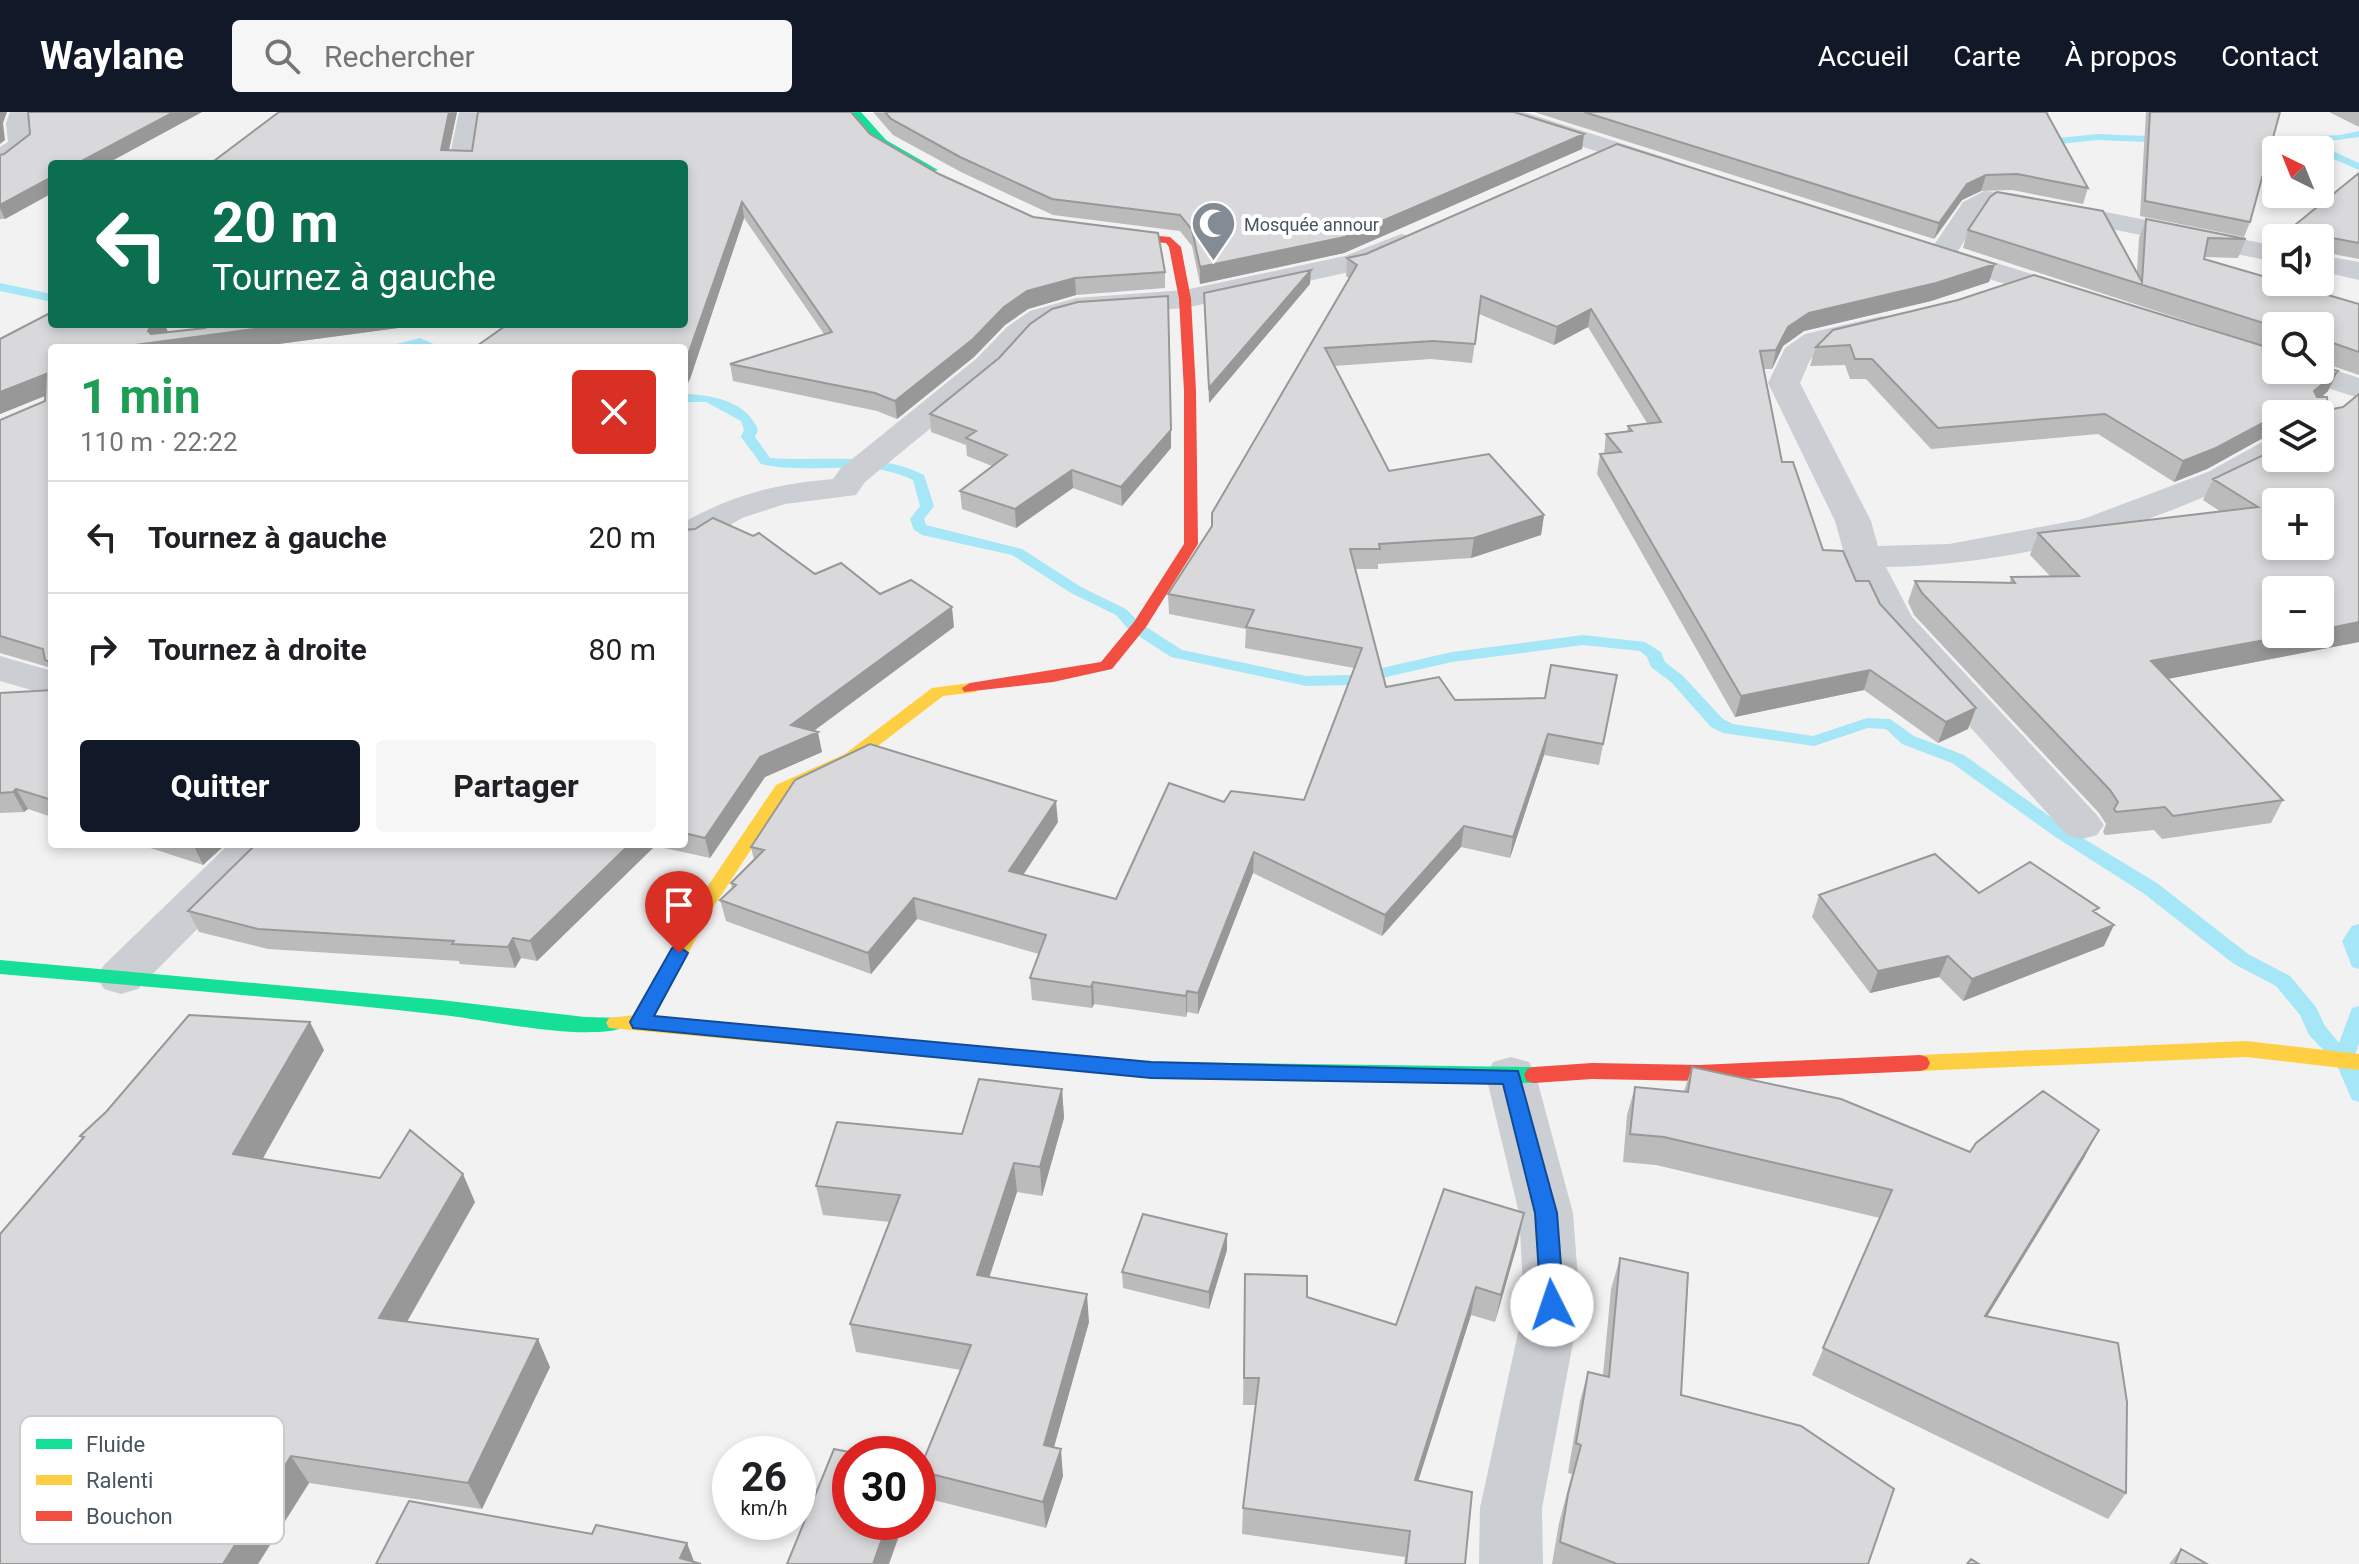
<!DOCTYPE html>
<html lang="fr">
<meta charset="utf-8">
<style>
body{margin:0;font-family:Roboto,sans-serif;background:#f6f6f6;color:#202124;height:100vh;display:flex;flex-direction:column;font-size:30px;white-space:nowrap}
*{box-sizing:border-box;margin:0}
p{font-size:26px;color:#757577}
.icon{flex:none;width:44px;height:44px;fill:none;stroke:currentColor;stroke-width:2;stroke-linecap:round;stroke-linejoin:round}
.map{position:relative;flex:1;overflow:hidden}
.drawer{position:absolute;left:48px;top:232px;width:640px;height:504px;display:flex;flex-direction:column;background:#fff;border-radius:8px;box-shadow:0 4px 12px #0003}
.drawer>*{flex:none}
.banner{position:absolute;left:48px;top:48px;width:640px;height:168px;border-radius:8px;box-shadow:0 4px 12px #0003;background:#0b6e4f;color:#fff;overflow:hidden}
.needle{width:52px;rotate:317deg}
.fabs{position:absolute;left:2262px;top:24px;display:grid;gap:16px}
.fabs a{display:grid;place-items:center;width:72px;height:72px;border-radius:8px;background:#fff;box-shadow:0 4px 12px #0003;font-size:40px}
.speed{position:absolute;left:712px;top:1324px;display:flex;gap:16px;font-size:40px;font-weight:700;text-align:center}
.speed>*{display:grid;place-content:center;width:104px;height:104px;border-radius:50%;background:#fff;box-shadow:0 4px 12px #0003;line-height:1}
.speed small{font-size:20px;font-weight:400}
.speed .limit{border:12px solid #d22;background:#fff;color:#111}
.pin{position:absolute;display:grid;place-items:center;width:68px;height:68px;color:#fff;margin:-82px -34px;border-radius:50% 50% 50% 0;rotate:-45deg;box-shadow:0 0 8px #0007}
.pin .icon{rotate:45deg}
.me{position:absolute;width:88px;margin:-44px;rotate:356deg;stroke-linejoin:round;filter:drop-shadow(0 0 6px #0008)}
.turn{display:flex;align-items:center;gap:28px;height:168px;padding:0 32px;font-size:36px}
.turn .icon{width:104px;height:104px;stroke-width:2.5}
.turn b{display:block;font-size:56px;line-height:68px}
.round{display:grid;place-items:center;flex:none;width:84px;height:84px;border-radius:8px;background:#f6f6f6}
.summary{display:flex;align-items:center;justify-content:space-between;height:136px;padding:0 32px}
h1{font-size:48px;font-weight:700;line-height:60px;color:#1e9e55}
.button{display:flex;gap:16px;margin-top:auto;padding:16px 32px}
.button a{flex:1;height:92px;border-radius:8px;background:#111827;color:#fff;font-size:32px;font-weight:700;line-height:92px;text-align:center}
.button a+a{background:#f6f6f6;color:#202124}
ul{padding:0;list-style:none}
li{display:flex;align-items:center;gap:24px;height:112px;padding:0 32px;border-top:2px solid #e0e0e0}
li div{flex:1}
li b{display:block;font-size:30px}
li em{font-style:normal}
header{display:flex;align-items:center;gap:48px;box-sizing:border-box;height:112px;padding:0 40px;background:#111827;color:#fff}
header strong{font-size:38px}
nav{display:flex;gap:44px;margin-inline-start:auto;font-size:28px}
.search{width:560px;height:72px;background:#f6f6f6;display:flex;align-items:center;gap:20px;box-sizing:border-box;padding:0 28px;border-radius:8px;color:#757577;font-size:30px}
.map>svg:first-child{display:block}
</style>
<header>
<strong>Waylane</strong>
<div class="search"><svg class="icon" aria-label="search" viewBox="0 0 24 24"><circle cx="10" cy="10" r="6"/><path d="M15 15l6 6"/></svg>Rechercher</div>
<nav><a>Accueil</a><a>Carte</a><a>À propos</a><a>Contact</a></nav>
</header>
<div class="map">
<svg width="2359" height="1452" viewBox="0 0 2359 1452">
<rect width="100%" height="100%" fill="#f3f2f2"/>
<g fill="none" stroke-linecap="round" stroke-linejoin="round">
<path fill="#a5e7f6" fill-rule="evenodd" d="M2359 19V25L2323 30 2326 36 2359 51V58L2320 41 2313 30 2251 33 2246 30 2251 27 2340 23Z
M2098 22 2169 25 2174 28 2169 31 2098 28 2039 34 2034 31 2039 28Z
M0 171 52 182V190L0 179Z
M238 212H250V216L277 236H263L240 220Z
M420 226 443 236H391L393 233Z
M684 282C711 282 748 290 758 318L755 325 770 346C822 350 876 339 924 363L934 394 924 407 926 413 1022 437 1081 475 1126 497 1140 511 1182 538 1306 564 1351 563 1452 540 1583 523 1645 530 1661 540 1665 550 1683 564 1723 607 1733 612 1813 624 1867 606 1890 607 1914 624 1964 643 2066 716 2157 771 2248 842 2290 864 2316 895 2325 914 2339 931 2352 896 2359 894V931L2354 946 2359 957V990L2352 988 2336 951 2309 923 2300 903 2276 874 2234 852 2143 781 2054 724 1952 651 1902 632 1886 617 1868 616 1814 634 1723 621 1711 615 1671 570 1651 555 1647 545 1640 539 1583 533 1452 550 1351 573 1306 574 1171 545 1128 517 1116 503 1071 481 1012 443 922 423 914 418 910 407 920 394 913 368C865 344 812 364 761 352L741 325 744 318 741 309 706 290H684Z
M2359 812V857L2352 855 2342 829 2352 814Z"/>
<path fill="#cbced2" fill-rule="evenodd" d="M10 0H34L30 11 34 32 9 52 0 55V35L8 30 6 11Z
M459 0H483L474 52H448Z
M1487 0H1524L1673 48 1677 53 1673 58H1655L1490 5Z
M1984 79 2011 81 2276 134V150L2011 97 1990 95 1982 101 1958 139 2086 179 2091 185 2086 191 2076 194 2066 191 1925 147 1921 141 1925 135 1934 133 1963 90Z
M1401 122 1411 124 1415 130 1411 136 1363 157 1185 196 1078 204 1052 211 1029 227 998 261 865 370 856 383 785 392 742 406 697 433 684 436V410C735 382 776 372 833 367L841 356 976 247 1007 215 1030 199 1076 186 1185 178 1345 144Z
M2320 143 2359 150V168L2320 159Z
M1882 204 1893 207 1897 213 1893 219 1826 235 1810 248 1800 271 1871 409 1878 434 1949 432 2083 407 2208 360 2264 329 2276 326V346H2283C2161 414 2025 452 1886 455L1912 505 2097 703 2104 713 2097 723 2082 727 2067 723 1876 510 1845 445 1835 409 1768 271 1785 236 1805 222Z
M2320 253 2359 266V286L2292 265 2287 258H2320Z
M0 544 52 559V584L0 569Z
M229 732H277L271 742 138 877 121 882 104 877 97 865 104 853Z
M1511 945 1529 950 1536 964 1573 1101 1580 1193 1542 1396 1543 1452H1479L1480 1396 1524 1193 1519 1101 1486 964 1493 950Z"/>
<path fill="#16e098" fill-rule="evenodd" d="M851 0H861L886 28 938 58 929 60 878 32Z
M0 848 441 888 585 905 623 906 626 911 623 916C582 929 488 908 442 903 295 886 147 875 0 862Z
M1004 936 1151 950 1534 955 1541 957 1544 963 1541 969 1534 971 1151 966 1004 952 997 949 994 944 997 939Z"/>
<path fill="#ffcf43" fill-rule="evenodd" d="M970 571 978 576 976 580 943 584 857 650 788 681 712 797 654 904 1004 936 1011 939 1014 944 1011 949 1004 952 609 916 606 911 609 906 635 903 697 790 776 673 845 642 932 576Z
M2246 929 2359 942V958L2246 945 1920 959 1913 957 1910 951 1913 945 1920 943Z"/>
<path fill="#f24e42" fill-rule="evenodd" d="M1100 119 1170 125 1181 135 1191 187 1196 279 1198 432 1146 515 1112 557 1053 570 964 580 962 576 970 571 1101 550 1134 510 1184 432V279L1179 187 1169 135 1166 131 1096 124V120Z
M1920 943 1927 945 1930 951 1927 957 1920 959 1700 969 1592 967 1534 971 1527 969 1524 963 1527 957 1534 955 1592 951 1700 953Z"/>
</g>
<path fill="#bbbbbc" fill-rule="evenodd" d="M28 0H202L5 107H0V43L4 42 30 22Z
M457 0 449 38 472 39 870 22 939 62 1033 105 1165 160V176L1076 183 1028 197 1005 213 974 245 897 307 877 299 733 269 730 252 824 222 744 106 690 267 684 212 210 52Z
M873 0H1514L1584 22 1582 37 1344 141 1200 172 1192 134 1180 119 1053 103 961 60 893 23Z
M1534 0H2049L2047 2 2088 76 2083 92 2012 78 1981 79 1962 88 1934 127Z
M2146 0H2280L2250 110 2244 125 2140 104Z
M2329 0H2359V15Z
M2359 61V147L2322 140 2320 146V126H2283L2285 121Z
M2146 107 2246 127 2238 146 2204 145V147L2359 192V263L2321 250 2320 251V214H2276V238L1963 136 1968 118 2137 159 2139 126Z
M1347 146 1995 152 1989 170 1931 189 1804 219 1783 234 1772 257H1764L1782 350 1823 438 1880 492 1976 596 1968 617 1938 631 1864 578 1735 605 1597 362 1600 342H1604L1606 322 1627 319 1628 314 1647 311 1588 215 1554 233 1479 202 1472 251 1431 247 1334 254 1389 359 1544 403 1541 423 1471 446 1378 452V457H1356L1386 575 1455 588 1545 586 1617 563 1599 653 1544 643 1510 746 1461 735 1382 824 1253 761 1198 902 1187 900 1186 905 1094 892 1092 896 1032 888 1030 866 1039 842 917 807 871 862 726 809 720 788 732 776 731 771 754 748 751 735 1058 710 1023 763 1116 787 1224 690 1304 688 1354 556 1245 536 1246 517 1169 502 1168 482 1212 414 1349 166 1346 164Z
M2034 163 2276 238V258H2320V254L2338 259 2328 279 2322 285H2327L2328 298 2343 295 2359 282V530L2168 567 2283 688 2271 711 2162 727 2154 718 2105 723 2103 720 2106 712 2099 701 1914 503 1908 490 1915 469 2010 470 2011 465 2050 464 2030 443 2038 421 2221 400 2203 388 2213 367 2276 337V346H2320V302H2276V324L2263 326 2207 357 2174 370 2098 322 1931 337 1866 267H1850L1845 253 1810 254 1816 235 1833 218 1958 188ZM2276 390H2320V434H2276ZM2276 478H2320V522H2276Z
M1310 172 1209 291 1204 181Z
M212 212H428L248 236H52V562L48 555 0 541V308L45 289V284L0 302V227L168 220 205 216Z
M930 302 1171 336 1122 394 1073 376 1016 416 962 397 960 379 992 354 967 344 966 333 931 320Z
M684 418 880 482 954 515 814 619 822 640 765 665 710 746 655 734 537 849 521 846 515 856 460 852 459 849 268 837 199 820 188 799 256 732H684Z
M52 578V705L28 697 24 700 0 701V581Z
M138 732H226L203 753Z
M1979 781 2096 801 2104 834 1963 889 1939 865 1870 881 1812 805 1819 783Z
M324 938 262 1047 475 1090 407 1210 550 1255 482 1397 309 1371 258 1452H0L82 1027 80 1024Z
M1692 955 1970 1040 2084 1046 1987 1204 2126 1381 2108 1407 1812 1263 1880 1106 1656 1053 1623 1050 1627 1003 1635 975 1684 979Z
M1062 977 1064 1006 1042 1084 1017 1080 989 1165 1089 1210 1054 1335 1063 1364 1046 1416 925 1386 919 1359 961 1258 856 1240 850 1212 890 1110 823 1103 816 1074 962 1022Z
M1518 1130 1495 1210 1471 1203 1418 1369 1465 1452H1404L1405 1445 1242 1422 1243 1396 1256 1293H1243L1245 1162 1307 1185 1396 1213Z
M1227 1138 1209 1197 1123 1176 1122 1160Z
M1620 1146 1681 1283 1868 1452H1552L1559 1411 1572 1362 1568 1361 1580 1289 1588 1260 1603 1263 1611 1177Z
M2181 1437 2207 1452H2169Z"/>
<path fill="#989899" d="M0 0H7L3 11 5 28 0 32Z
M174 0H202L106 52H76Z
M449 0H457L446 52 441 38Z
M1584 22 1582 37 1344 141 1200 172V155Z
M1986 63 1981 79 1962 88 1934 127 1939 111 1967 72Z
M52 65V81L5 107 0 96V93Z
M742 90 744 106 690 267 684 279V254Z
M1995 152 1989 170 1931 189 1804 219 1783 234 1772 257 1776 238 1788 215 1809 201Z
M1311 158 1310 172 1209 291V276Z
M1075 166 1076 183 1028 197 1005 213 974 245 897 307 895 289 1004 195 1027 179Z
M1591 197 1588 215 1554 233 1557 215Z
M152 212H165L169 223 292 212H428L248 236H136L135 233 148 219Z
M2330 230 2320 251V249L2326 235Z
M2338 259 2328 279 2305 300 2314 279Z
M46 262 52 281 0 302V280Z
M2276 305V324L2263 326 2207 357 2174 370 2183 349 2272 306Z
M1171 318V336L1122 394 1121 375Z
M1072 358 1073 376 1016 416 1015 397Z
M1544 403 1541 423 1471 446 1474 426Z
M952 495 954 515 804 626 818 620 822 640 765 665 710 746 705 726 760 645 791 613Z
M2359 510V530L2141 572 2151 549 2297 522H2320V518Z
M1870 558 1864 578 1735 605 1741 584Z
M1976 596 1968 617 1938 631 1946 610Z
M1548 622 1544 643 1510 746 1513 725Z
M16 677 28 697 24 700 13 680Z
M1056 689 1058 710 1011 781 1009 759Z
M1464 714 1461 735 1382 824 1385 803Z
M193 732H226L203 753Z
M630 732H654L655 734 537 849 530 829Z
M1254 740 1253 761 1198 902V881Z
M914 786 917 807 871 862 868 841Z
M2114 813 2104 834 1963 889 1972 867Z
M513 826 521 846 515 856 508 835Z
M1948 844 1939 865 1870 881 1878 859Z
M1093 870 1094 892 1092 896 1091 875Z
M1187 879V900L1186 905V884Z
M310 910 324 938 249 1071 233 1042Z
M1062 977 1064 1006 1042 1084 1040 1055Z
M2099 1018 2084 1046 1971 1231 1985 1204Z
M1014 1051 1017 1080 981 1191 977 1163Z
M463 1062 475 1090 393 1234 379 1206Z
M1524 1101 1518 1130 1495 1210 1501 1183Z
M1227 1122V1138L1209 1197V1180Z
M1476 1175 1471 1203 1410 1395 1415 1368Z
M1087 1182 1089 1210 1047 1360 1044 1333Z
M538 1227 550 1255 482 1397 468 1371Z
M1061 1337 1063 1364 1046 1416 1043 1390Z
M291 1344 309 1371 258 1452H223Z
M888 1410H904L889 1452H873Z
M687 1431 695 1452 680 1446Z"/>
<path fill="#d9d9db" stroke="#989899" stroke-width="2" fill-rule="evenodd" d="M28 0H174L76 52H52V65L0 93V43L4 42 30 22Z
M279 0H449L441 38 472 39 478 0H851L870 22 939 62 1033 105 1158 121 1165 160 1075 166 1027 179 1004 195 973 227 895 289 875 281 730 252 832 220 742 90 684 254V236H474L508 212H684V52H210Z
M885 0H1514L1584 22 1345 125 1200 155 1192 118 1180 103 1052 87 960 45 891 7Z
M1584 0H2046L2088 76 2017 62 1986 63 1967 72 1939 111Z
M2150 0H2280L2250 110 2145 89Z
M1617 32 1995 152 1936 171 1809 201 1788 215 1776 238 1760 239 1782 350H1793L1823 438 1843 439 1856 469H1869L1880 492 1976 596 1946 610 1870 558 1741 584 1600 342 1621 340 1606 322 1632 319 1628 314 1661 310 1591 197 1557 215 1481 184 1475 232 1433 229 1325 236 1389 359 1489 342 1544 403 1474 426 1379 432 1380 437H1350L1386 575 1439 565 1455 588 1545 586 1551 553 1617 563 1603 632 1548 622 1513 725 1464 714 1385 803 1254 740 1198 881 1187 879 1186 884 1093 870 1091 875 1030 866 1046 823 914 786 868 841 720 788 736 773 731 771 764 738 751 735 795 668 870 632 1056 689 1009 759 1116 787 1169 671 1224 690 1231 679 1304 688 1362 536 1246 515 1254 498 1168 482 1212 414V401L1357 153 1347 146 1366 142Z
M2359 61V131L2327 125 2324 128V138L2320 137V126H2285V121Z
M1997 80 2103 99 2142 170 2146 107 2246 127 2208 126 2204 147 2276 168V170H2283L2359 192V240L2330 230 2326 235H2320V214H2276V215L1968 118 1990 85Z
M1311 158 1209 276 1204 181Z
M2034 163 2276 238V258H2320V254L2338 259 2314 279 2317 285H2327L2328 298 2343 295 2359 282V510L2320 518V478H2276V522H2297L2151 549 2283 688 2173 704 2165 695 2116 700 2114 697 2118 690 2110 678 1922 481 1915 469 2015 471 2011 465 2079 464 2038 421 2258 395 2213 367 2276 337V346H2320V302H2276V305L2272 306 2216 336 2183 349 2105 302 1938 316 1872 247H1855L1850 233 1816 235 1833 218 1958 188ZM2276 390H2320V434H2276Z
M1168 184 1171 318 1121 375 1072 358 1015 397 960 379 1007 343 966 326 976 319 930 302 999 246 1030 212 1052 197 1078 190Z
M52 200V212H152L148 219 151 222 205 216 212 212H292L135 233 143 236H52V551L45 548 43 537 0 524V308L45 289 46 262 0 280V227Z
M713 406 753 424 759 421 815 462 841 451 880 482 911 468 952 495 791 613 818 620 760 645 705 726 684 721V418L695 417Z
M52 578V688L16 677 13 680 0 681V581Z
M256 732H630L530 829 513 826 508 835 452 832 454 829 258 817 188 799Z
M1935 742 1979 781 2030 750 2099 796 2093 799 2114 813 1972 867 1948 844 1878 859 1819 783Z
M189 903 310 910 233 1042 380 1066 410 1018 463 1062 379 1206 538 1227 468 1371 291 1344 223 1452H0V1122L84 1025 80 1024 106 1000Z
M1692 955 1841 987 1970 1040 1976 1031 2043 979 2099 1018 1985 1204 2118 1231 2127 1290 2126 1381 1823 1236 1892 1078 1664 1025 1630 1022 1635 975 1688 980Z
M979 967 1062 977 1040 1055 1014 1051 977 1163 1087 1182 1044 1333 1061 1337 1043 1390 919 1359 971 1233 850 1212 900 1083 816 1074 837 1010 962 1022Z
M1444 1077 1524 1101 1501 1183 1476 1175 1415 1368 1472 1380 1465 1452H1406L1410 1419 1243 1396 1259 1266H1244L1245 1162 1307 1164V1185L1396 1213Z
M1143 1102 1227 1122 1209 1180 1122 1160Z
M1620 1146 1688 1161 1681 1283 1801 1314 1894 1377 1868 1452H1617L1560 1430 1568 1382 1581 1333 1576 1331 1588 1260 1609 1265Z
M834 1337 859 1342H850V1410H888L873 1452H787Z
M409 1389 592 1422 596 1413 687 1431 680 1446 701 1452H376Z
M2181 1437 2207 1452H2175Z
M1971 1447 1979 1452H1967Z"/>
<path fill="#1a73e8" stroke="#114b97" stroke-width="2" d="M679 834 688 841 654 904 1151 950 1518 959 1557 1101 1564 1193 1561 1201 1552 1204 1544 1201 1541 1193 1535 1101 1503 972 1151 966 633 916 630 910 672 836Z"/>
<defs>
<symbol id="mosque-pin" viewBox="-11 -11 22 30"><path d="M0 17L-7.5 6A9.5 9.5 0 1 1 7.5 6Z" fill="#838c94" stroke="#fff"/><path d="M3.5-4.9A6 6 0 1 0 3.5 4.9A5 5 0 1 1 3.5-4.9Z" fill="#fff"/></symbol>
</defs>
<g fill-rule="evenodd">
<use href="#mosque-pin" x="1188" y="86" width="51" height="69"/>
</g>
<g text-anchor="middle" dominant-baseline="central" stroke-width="8" stroke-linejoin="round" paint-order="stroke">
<g font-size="18" fill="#475561" stroke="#fff" text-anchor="start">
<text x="1244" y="112">Mosquée annour</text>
</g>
</g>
<rect x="20" y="1304" width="264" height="128" rx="12" fill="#fff" stroke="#c8ccd0" stroke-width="2"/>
<rect x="36" y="1327" width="36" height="10" fill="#16e098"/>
<rect x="36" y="1363" width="36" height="10" fill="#ffcf43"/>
<rect x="36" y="1399" width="36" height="10" fill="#f24e42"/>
<g font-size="22" fill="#475561">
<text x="86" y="1340">Fluide</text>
<text x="86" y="1376">Ralenti</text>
<text x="86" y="1412">Bouchon</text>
</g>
</svg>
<div class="fabs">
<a><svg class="needle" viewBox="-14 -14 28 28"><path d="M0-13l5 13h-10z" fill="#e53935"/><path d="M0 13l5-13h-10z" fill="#757577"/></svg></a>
<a><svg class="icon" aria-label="sound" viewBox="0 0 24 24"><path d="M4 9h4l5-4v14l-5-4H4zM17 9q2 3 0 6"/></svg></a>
<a><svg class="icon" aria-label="search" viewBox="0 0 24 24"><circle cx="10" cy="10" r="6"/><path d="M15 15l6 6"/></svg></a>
<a><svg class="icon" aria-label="layers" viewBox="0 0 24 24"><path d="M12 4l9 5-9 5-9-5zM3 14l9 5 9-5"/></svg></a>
<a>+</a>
<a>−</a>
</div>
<div class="speed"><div>26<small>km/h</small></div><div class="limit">30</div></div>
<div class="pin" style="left:679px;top:841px;background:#d93025"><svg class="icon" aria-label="arrive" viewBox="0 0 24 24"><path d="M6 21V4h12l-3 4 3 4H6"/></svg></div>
<svg class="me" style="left:1552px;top:1193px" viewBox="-20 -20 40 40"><circle r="19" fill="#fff"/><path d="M0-13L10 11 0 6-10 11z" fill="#1a73e8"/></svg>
<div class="banner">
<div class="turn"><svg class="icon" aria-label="left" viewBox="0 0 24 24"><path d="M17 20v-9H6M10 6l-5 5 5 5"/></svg><div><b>20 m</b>Tournez à gauche</div></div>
</div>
<section class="drawer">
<div class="summary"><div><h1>1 min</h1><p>110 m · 22:22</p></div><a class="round" style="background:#d93025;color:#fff"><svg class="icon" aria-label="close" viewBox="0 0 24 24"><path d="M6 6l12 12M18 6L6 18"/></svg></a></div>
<ul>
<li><svg class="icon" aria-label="left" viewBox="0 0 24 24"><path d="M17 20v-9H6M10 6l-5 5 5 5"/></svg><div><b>Tournez à gauche</b></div><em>20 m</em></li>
<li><svg class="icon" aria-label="right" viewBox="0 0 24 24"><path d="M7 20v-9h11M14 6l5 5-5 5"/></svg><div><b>Tournez à droite</b></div><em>80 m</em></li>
</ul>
<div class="button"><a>Quitter</a><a>Partager</a></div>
</section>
</div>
